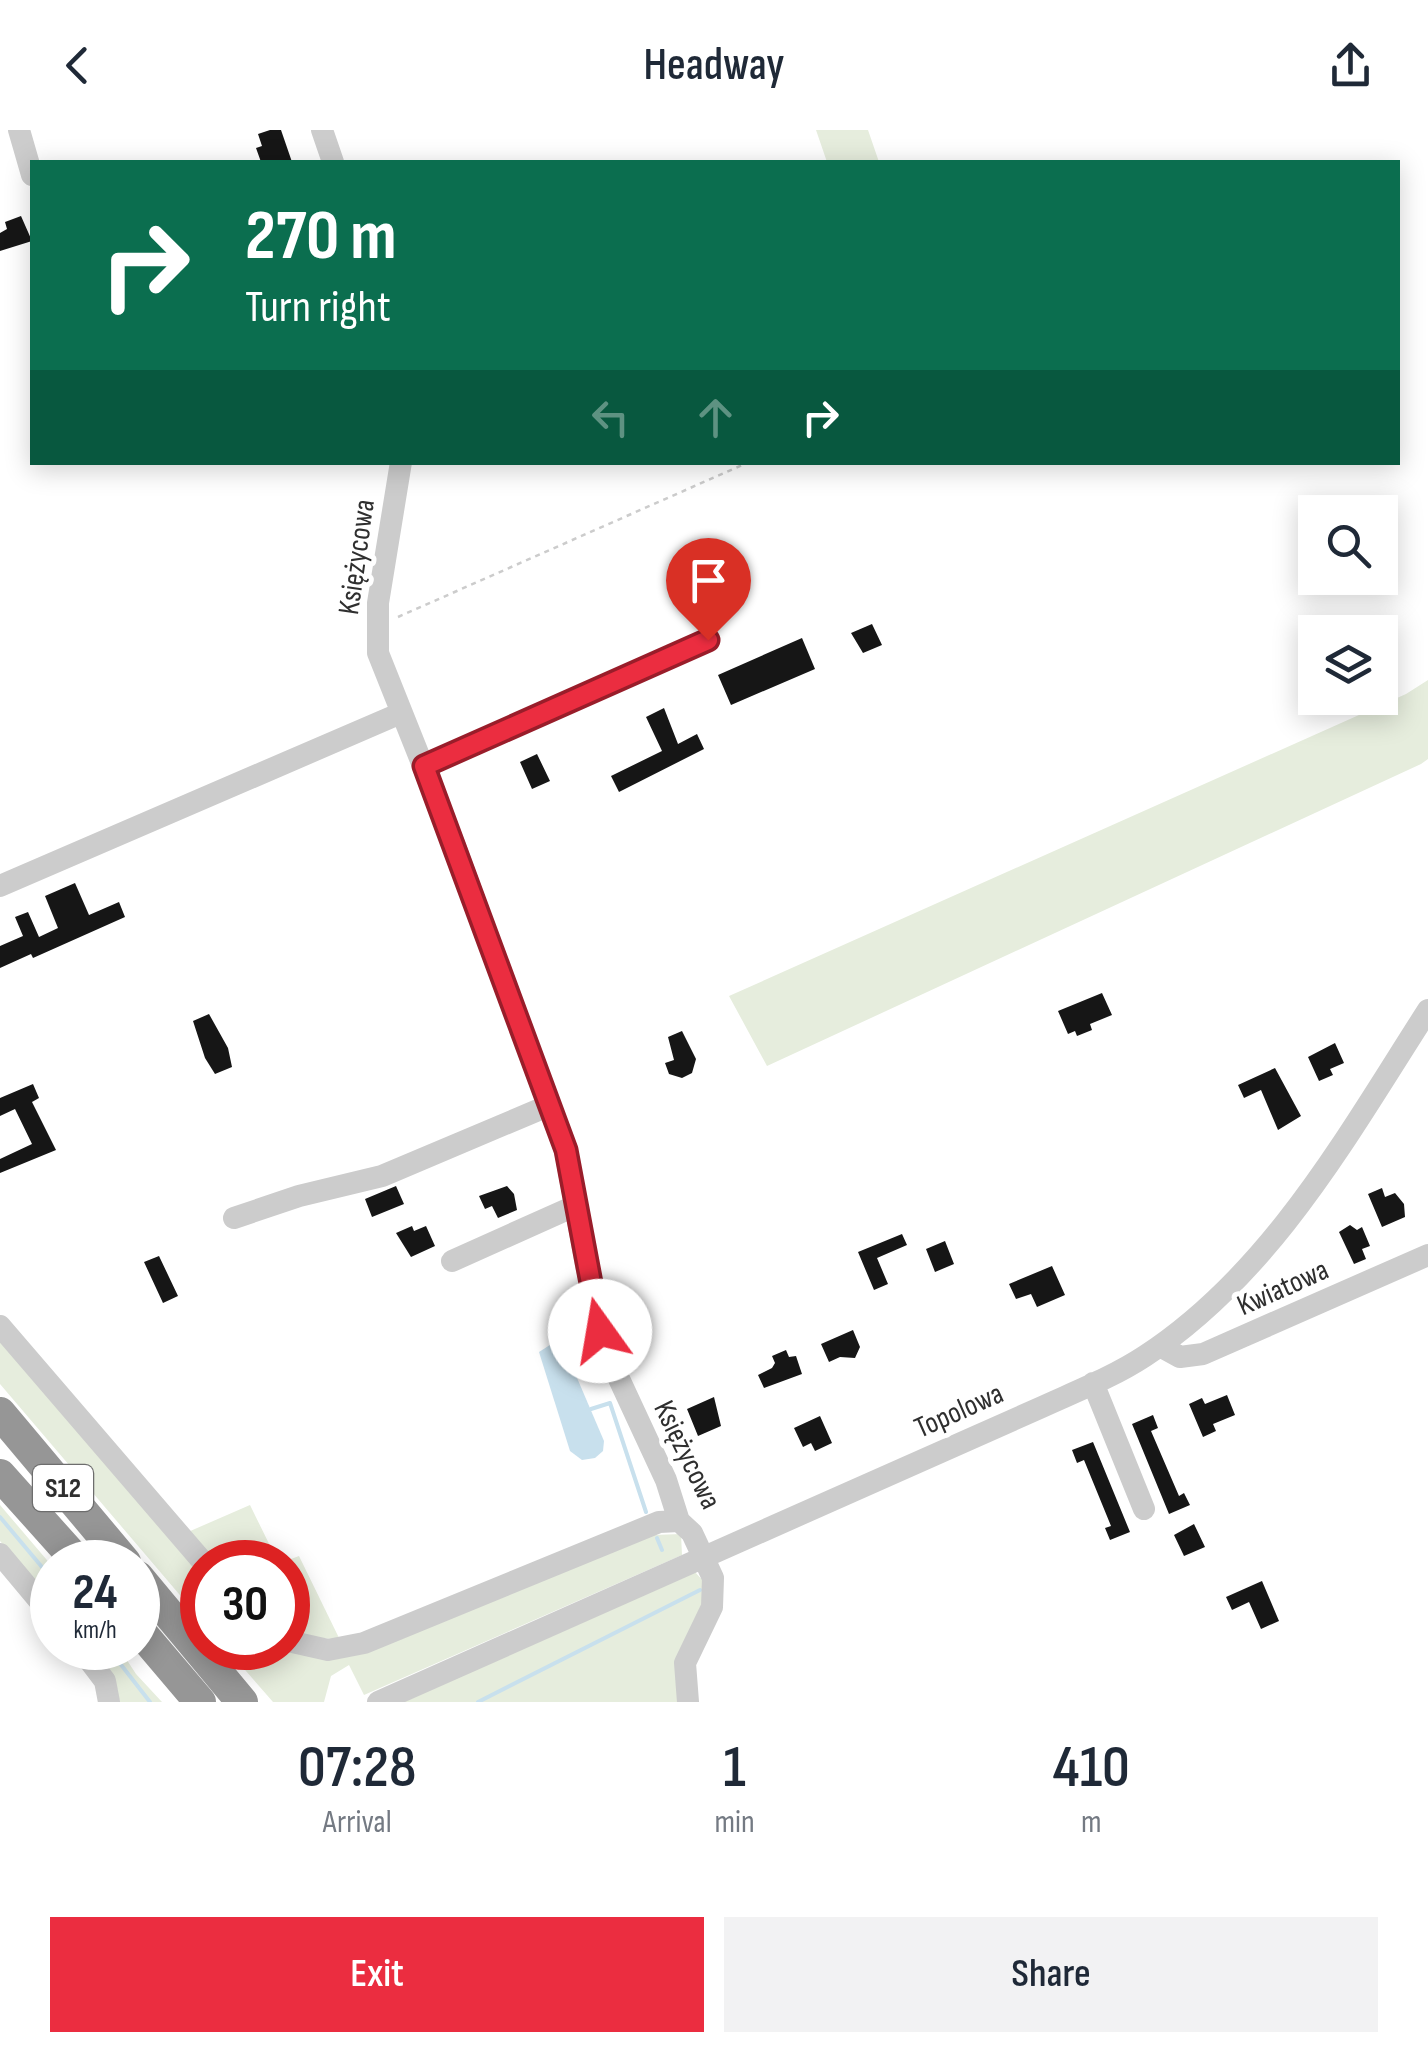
<!DOCTYPE html>
<meta charset="utf-8">
<style>
body{margin:0;font-family:"Sofia Sans Condensed",sans-serif;background:#f2f2f3;color:#1f2937;height:100vh;display:flex;flex-direction:column;font-size:38px;white-space:nowrap}
*{box-sizing:border-box;margin:0}
p{font-size:32px;color:#747a83}
.icon{flex:none;width:55px;height:55px;fill:none;stroke:currentColor;stroke-width:2;stroke-linecap:round;stroke-linejoin:round}
.map{position:relative;height:1572px;overflow:hidden}
.panel{display:flex;flex-direction:column;background:#fff;flex:1}
.panel>*{flex:none}
.top-card{position:absolute;left:30px;top:30px;width:1370px;height:305px;border-radius:0px;box-shadow:0 5px 25px #0003;background:#0b6e4f;color:#fff;overflow:hidden}
.buttons{position:absolute;left:1298px;top:365px;display:grid;gap:20px}
.buttons a{display:grid;place-items:center;width:100px;height:100px;border-radius:0px;background:#fff;box-shadow:0 5px 25px #0003;font-size:50px}
.speed{position:absolute;left:30px;top:1410px;display:flex;gap:20px;font-size:50px;font-weight:700;text-align:center}
.speed>*{display:grid;place-content:center;width:130px;height:130px;border-radius:50%;background:#fff;box-shadow:0 5px 25px #0003;line-height:1}
.speed small{font-size:25px;font-weight:400}
.speed .limit{border:15px solid #d22;background:#fff;color:#111}
.pin{position:absolute;display:grid;place-items:center;width:85px;height:85px;color:#fff;margin:-102px -42px;border-radius:50% 50% 50% 0;rotate:-45deg;box-shadow:0 0 10px #0007}
.pin .icon{rotate:45deg}
.me{position:absolute;width:110px;margin:-55px;rotate:347deg;stroke-linejoin:round;filter:drop-shadow(0 0 8px #0008)}
.turn{display:flex;align-items:center;gap:35px;height:210px;padding:0 50px;font-size:45px}
.turn .icon{width:130px;height:130px;stroke-width:2.5}
.turn b{display:block;font-size:70px;line-height:85px}
.lanes{display:flex;align-items:center;height:95px;padding:0 50px;background:#0003;justify-content:center;gap:50px;direction:ltr}
.lanes .off{opacity:.35}
.eta{display:flex;justify-content:space-evenly;align-items:center;height:170px;text-align:center}
.eta b{font-size:60px;font-weight:600;line-height:70px}
.cta{display:flex;gap:20px;margin-top:auto;padding:20px 50px}
.cta a{flex:1;height:115px;border-radius:0px;background:#eb2d40;color:#fff;font-size:40px;font-weight:600;line-height:115px;text-align:center}
.cta a+a{background:#f2f2f3;color:#1f2937}
header{display:flex;justify-content:space-between;align-items:center;height:130px;padding:0 50px;background:#fff;font-size:45px;font-weight:600}
.map>svg:first-child{display:block}
</style>
<header><svg class="icon" aria-label="back" viewBox="0 0 24 24"><path d="M15 5l-7 7 7 7"/></svg>Headway<svg class="icon" aria-label="share" viewBox="0 0 24 24"><path d="M12 15V3M7 8l5-5 5 5M5 13v7h14v-7"/></svg></header>
<div class="map">
<svg width="1428" height="1572" viewBox="0 0 1428 1572">
<rect width="100%" height="100%" fill="#fff"/>
<path fill="#e6eddd" d="M816 0H868L879 32H827Z
M1428 550V629L1421 634 767 936 729 866 1406 564Z
M0 1209 202 1443V1491L0 1254Z
M0 1375 52 1436V1472L0 1411Z
M250 1375 278 1432H214L188 1402Z
M681 1404 682 1425 364 1565 349 1535 331 1546 324 1572H273L226 1518H280L324 1529 654 1405Z
M299 1426 340 1510 304 1506 288 1500V1432H283Z
M694 1441 708 1456 680 1572H400Z
M92 1518H119L136 1544 162 1572H120L108 1536Z"/>
<path fill="#c8e0ed" d="M553 1213 563 1215 604 1311 603 1321 595 1328 582 1330 570 1321 539 1222Z"/>
<g fill="none" stroke-linecap="round" stroke-linejoin="round">
<path stroke="#c8e0ed" stroke-width="4" d="M591 1279 610 1273 646 1382
M0 1387 52 1449
M657 1408 662 1420
M108 1518 150 1572
M478 1572 700 1460"/>
</g>
<path fill="#161616" d="M270 0H281L292 32H261L256 18 262 16 258 4Z
M21 86 32 111 0 121V103L7 99 5 92Z
M872 494 882 515 863 523 851 503Z
M802 508 815 539 731 575 718 545Z
M664 578 678 614 697 604 704 619 619 662 611 646 662 621 646 587Z
M537 624 550 651 532 659 520 632Z
M75 753 89 785 119 772 125 787 33 828 31 824 0 838V816L23 806 15 787 28 782 39 807 58 798 45 766Z
M1102 863 1112 885 1090 894 1092 900 1077 906 1075 901 1068 904 1058 881Z
M209 884 228 918 232 937 215 944 205 928 193 891Z
M682 901 696 929 692 943 682 948 669 944 665 933 674 930 668 907Z
M1335 913 1344 933 1330 939 1333 945 1319 951 1308 927Z
M1275 938 1301 986 1278 1000 1261 960 1244 968 1238 955Z
M33 954 39 968 32 972 56 1020 0 1043V1029L32 1014 15 979 0 986V968Z
M396 1056 404 1074 372 1087 365 1069Z
M507 1056 514 1064 517 1080 498 1088 492 1076 485 1079 479 1066Z
M1382 1058 1385 1067 1395 1063 1404 1074 1405 1087 1382 1097 1368 1064Z
M1350 1095 1357 1100 1362 1097 1370 1116 1362 1119 1366 1129 1354 1134 1339 1102Z
M412 1096 414 1101 426 1096 435 1116 411 1127 396 1103Z
M902 1104 907 1115 877 1128 888 1154 874 1160 858 1122Z
M945 1111 954 1134 935 1142 926 1119Z
M159 1126 178 1166 163 1173 144 1132Z
M1052 1136 1065 1165 1037 1177 1031 1164 1016 1169 1009 1154Z
M853 1200 860 1217 855 1228 840 1227 829 1232 821 1214Z
M786 1220 789 1227 796 1226 802 1244 764 1258 758 1245 772 1238 775 1233 772 1226Z
M1227 1265 1235 1285 1213 1294 1216 1301 1203 1307 1189 1274 1202 1268 1205 1274Z
M714 1267 721 1296 698 1306 687 1279Z
M1153 1285 1158 1298 1151 1301 1179 1366 1184 1363 1190 1375 1169 1384 1132 1294Z
M820 1286 832 1313 815 1321 811 1313 803 1317 794 1298Z
M1093 1312 1130 1402 1110 1410 1105 1398 1111 1396 1084 1330 1077 1333 1072 1320Z
M1194 1394 1205 1417 1184 1426 1174 1405Z
M1262 1451 1279 1491 1261 1499 1249 1472 1232 1480 1226 1467Z"/>
<g fill="none" stroke-linecap="round" stroke-linejoin="round">
<path stroke="#ccc" stroke-width="2.5" stroke-dasharray="5 5" stroke-linecap="butt" d="M398 487 749 332"/>
<path stroke="#ccc" stroke-width="22" d="M19 0 32 45
M322 0 333 32
M401 332 378 473V523L455 716 565 1020 586 1135 607 1223 666 1350 679 1391 692 1403 713 1448 712 1477 685 1533 688 1572
M424 636 708 510
M0 756 401 583
M234 1088 299 1066 382 1046 550 975
M452 1131 577 1075
M0 1196 203 1432
M1160 1216 1180 1227 1203 1224 1428 1125
M1093 1253 1144 1379
M0 1424 52 1486
M288 1511 328 1520 364 1513 659 1392 679 1391
M80 1518 105 1551 109 1572
M378 1572 1042 1277C1077 1261 1113 1247 1145 1226 1272 1143 1348 1004 1428 880"/>
<path stroke="#969696" stroke-width="32" d="M0 1283 125 1432
M0 1345 78 1432
M138 1447 242 1572
M138 1499 200 1572"/>
</g>
<g fill="none" stroke-linecap="round" stroke-linejoin="round">
<defs>
<path id="route" d="M600 1201 566 1020 424 636 708 510"/>
</defs>
<use href="#route" stroke="#991d2a" stroke-width="25"/>
<use href="#route" stroke="#eb2d40" stroke-width="18"/>
</g>
<g text-anchor="middle" dominant-baseline="central" stroke-width="10" stroke-linejoin="round" paint-order="stroke">
<rect fill="#fff" stroke="#6d6d6d" stroke-width="2.5" x="33" y="1335" width="60" height="46" rx="8"/>
<g font-size="28" font-weight="bold" fill="#2f2f2f">
<text x="63" y="1358">S12</text>
</g>
<g font-size="30" fill="#2f2f2f" stroke="#fff">
<text transform="translate(357 427) rotate(-82)">Księżycowa</text>
<text transform="translate(1283 1158) rotate(-24)">Kwiatowa</text>
<text transform="translate(959 1281) rotate(-24)">Topolowa</text>
<text transform="translate(687 1325) rotate(64)">Księżycowa</text>
</g>
</g>
</svg>
<div class="buttons">
<a><svg class="icon" aria-label="search" viewBox="0 0 24 24"><circle cx="10" cy="10" r="6"/><path d="M15 15l6 6"/></svg></a>
<a><svg class="icon" aria-label="layers" viewBox="0 0 24 24"><path d="M12 4l9 5-9 5-9-5zM3 14l9 5 9-5"/></svg></a>
</div>
<div class="speed"><div>24<small>km/h</small></div><div class="limit">30</div></div>
<div class="pin" style="left:708px;top:510px;background:#d93025"><svg class="icon" aria-label="arrive" viewBox="0 0 24 24"><path d="M6 21V4h12l-3 4 3 4H6"/></svg></div>
<svg class="me" style="left:600px;top:1201px" viewBox="-20 -20 40 40"><circle r="19" fill="#fff"/><path d="M0-13L10 11 0 6-10 11z" fill="#eb2d40"/></svg>
<div class="top-card">
<div class="turn"><svg class="icon" aria-label="right" viewBox="0 0 24 24"><path d="M7 20v-9h11M14 6l5 5-5 5"/></svg><div><b>270 m</b>Turn right</div></div>
<div class="lanes"><svg class="icon off" aria-label="left" viewBox="0 0 24 24"><path d="M17 20v-9H6M10 6l-5 5 5 5"/></svg><svg class="icon off" aria-label="ahead" viewBox="0 0 24 24"><path d="M12 20V5M6 11l6-6 6 6"/></svg><svg class="icon" aria-label="right" viewBox="0 0 24 24"><path d="M7 20v-9h11M14 6l5 5-5 5"/></svg></div>
</div>
</div>
<section class="panel">
<div class="eta">
<div><b>07:28</b><p>Arrival</p></div>
<div><b>1</b><p>min</p></div>
<div><b>410</b><p>m</p></div>
</div>
<div class="cta"><a>Exit</a><a>Share</a></div>
</section>
